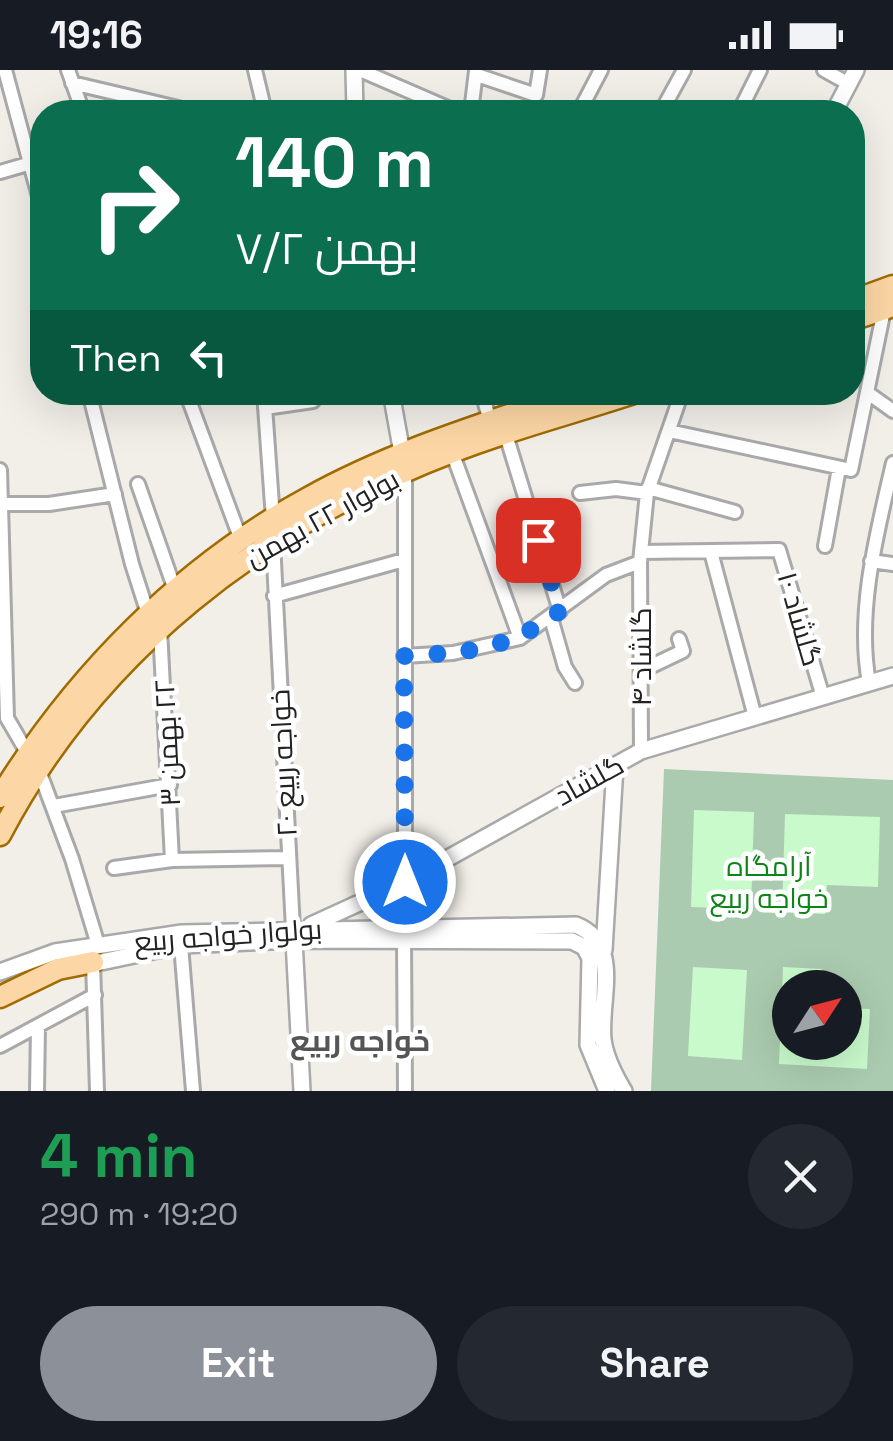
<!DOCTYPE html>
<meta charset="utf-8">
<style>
body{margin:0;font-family:"Space Grotesk",Cairo,sans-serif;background:#242831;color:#f1f3f6;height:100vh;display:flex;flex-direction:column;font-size:38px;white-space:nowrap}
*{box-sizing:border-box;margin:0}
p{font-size:32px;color:#9ea1a6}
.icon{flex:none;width:55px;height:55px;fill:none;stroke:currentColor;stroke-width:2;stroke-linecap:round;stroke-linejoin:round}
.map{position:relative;height:1021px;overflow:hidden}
.sheet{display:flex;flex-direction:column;background:#171b24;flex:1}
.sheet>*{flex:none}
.guide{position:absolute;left:30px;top:30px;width:835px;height:305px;border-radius:40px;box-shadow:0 10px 40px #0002;background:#0b6e4f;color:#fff;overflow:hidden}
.needle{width:65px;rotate:54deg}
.fabs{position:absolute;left:772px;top:900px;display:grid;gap:20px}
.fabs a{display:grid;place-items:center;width:90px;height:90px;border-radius:50%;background:#171b24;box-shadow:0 10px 40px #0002;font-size:50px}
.pin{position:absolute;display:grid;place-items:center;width:85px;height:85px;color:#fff;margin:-42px;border-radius:20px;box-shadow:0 5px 15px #0006}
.me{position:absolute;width:110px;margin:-55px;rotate:0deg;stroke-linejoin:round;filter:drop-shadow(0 0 8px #0008)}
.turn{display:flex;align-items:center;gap:35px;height:210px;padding:0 40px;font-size:45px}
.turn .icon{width:130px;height:130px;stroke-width:2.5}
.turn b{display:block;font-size:70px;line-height:85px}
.then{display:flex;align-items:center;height:95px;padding:0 40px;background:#0003;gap:20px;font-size:38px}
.round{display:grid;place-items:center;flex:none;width:105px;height:105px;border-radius:52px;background:#242831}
.headline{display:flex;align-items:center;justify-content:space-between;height:170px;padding:0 40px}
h1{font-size:60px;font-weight:800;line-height:75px;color:#1e9e55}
.cta{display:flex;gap:20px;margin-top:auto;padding:20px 40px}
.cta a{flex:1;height:115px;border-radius:60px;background:#8c9099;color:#fff;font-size:40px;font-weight:800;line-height:115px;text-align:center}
.cta a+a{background:#242831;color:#f1f3f6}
.status{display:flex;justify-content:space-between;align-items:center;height:70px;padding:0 50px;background:#171b24;direction:ltr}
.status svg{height:28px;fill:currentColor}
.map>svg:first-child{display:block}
</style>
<div class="status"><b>19:16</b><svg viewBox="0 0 49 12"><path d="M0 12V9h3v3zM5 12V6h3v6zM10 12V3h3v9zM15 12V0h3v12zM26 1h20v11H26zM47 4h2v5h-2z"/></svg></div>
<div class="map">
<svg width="893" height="1021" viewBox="0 0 893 1021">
<rect width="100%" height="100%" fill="#f2efe9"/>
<path fill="#aacbaf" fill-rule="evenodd" d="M664 699 893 710V1021H651ZM790 918H845V972H790Z"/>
<path fill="#c8facc" d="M694 740 754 742 751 839 691 837Z
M785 744 880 747 878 817 827 815 825 844 782 842Z
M693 897 747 900 742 990 688 986Z
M783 897 822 899 821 917 790 918V972H845V938L870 939 867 999 779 994Z"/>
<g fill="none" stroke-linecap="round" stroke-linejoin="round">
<defs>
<path id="minor" d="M5 0 42 138
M68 0 83 42
M255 0 265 42
M360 0 457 42
M824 0 849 14
M477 5 536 25 540 0
M72 13 195 42
M471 42 476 1
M579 42 601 0
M661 42 684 0
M739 42 760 0
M0 102 31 93
M89 322 132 494 148 544
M186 322 241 470
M264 322 273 449
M482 322 490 352
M868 323 893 341
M265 338 313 331
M669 361 851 400 884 240
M506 365 560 541
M452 382 520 568
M0 400 7 648 28 684
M405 402V812
M138 414 175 520
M648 418 735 442
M580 423 616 419 647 423
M2 434H49L115 424
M273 472 293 859
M825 476 839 398
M641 482 779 480 823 627
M711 482 755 647
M871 491 893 494
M274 526 404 490
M551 548 565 597 575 613
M160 559 172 790
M404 586 453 583 520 568 606 505 640 492
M641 601 683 581 679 569
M869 613C856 541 877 463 893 393
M641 681 640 492 647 423 682 322
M38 698 72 789 98 875
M54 736 170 715
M114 798 172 790 289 788
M404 870 405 1021
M181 875 193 1021
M93 892 97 1021
M0 976 95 925
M37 1021 38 956"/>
<path id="tertiary" d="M354 0 355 42
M834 42 856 0
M391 322 402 383
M311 855 405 812 641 681 893 606
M294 870 302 1021
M604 880 615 696
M87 895 181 875 294 870 572 871 584 877 590 888 588 975 607 1021
M0 902 55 882 182 863 576 855C623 874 599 930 603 969 605 987 615 1006 624 1021"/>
<path id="primary" d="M852 231 893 216
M852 250 893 236
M0 727C75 605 181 497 308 428 392 381 486 353 577 322
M0 765C97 580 263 454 455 381 514 358 577 342 637 322
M0 927 58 899 93 892"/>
</defs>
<use href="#minor" stroke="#a9a9a9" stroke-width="18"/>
<use href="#tertiary" stroke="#a9a9a9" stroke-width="20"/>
<use href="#primary" stroke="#a06b00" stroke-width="25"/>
<use href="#minor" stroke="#fff" stroke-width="12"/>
<use href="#tertiary" stroke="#fff" stroke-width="15"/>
<use href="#primary" stroke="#fcd6a4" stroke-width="20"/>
</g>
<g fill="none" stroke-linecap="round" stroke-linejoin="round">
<path stroke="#1a73e8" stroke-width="18" stroke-dasharray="0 32.4" d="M405 812 404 586C469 582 506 581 560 541L538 470"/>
</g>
<g text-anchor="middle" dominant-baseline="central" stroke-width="9" stroke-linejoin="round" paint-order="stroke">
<g font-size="28" fill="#222" stroke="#fff">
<text transform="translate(322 448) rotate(-29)">بولوار ۲۲ بهمن</text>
<text transform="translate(800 549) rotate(74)">گلشاد ۱۰</text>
<text transform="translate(641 587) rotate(-90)">گلشاد ۴</text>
<text transform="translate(167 673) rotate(-93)">٢٢ بهمن ۳</text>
<text transform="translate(283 693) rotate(-93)">خواجه ربیع ۲۰</text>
<text transform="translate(589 710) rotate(-29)">گلشاد</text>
<text transform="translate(228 865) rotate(-4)">بولوار خواجه ربیع</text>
</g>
<g font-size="28" fill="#0c8416" stroke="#fff">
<text x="769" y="796">آرامگاه<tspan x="769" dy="32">خواجه ربیع</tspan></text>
</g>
<g font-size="30" font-weight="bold" fill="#555" stroke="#fff">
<text x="360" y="970">خواجه ربیع</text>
</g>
</g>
</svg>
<div class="fabs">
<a><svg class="needle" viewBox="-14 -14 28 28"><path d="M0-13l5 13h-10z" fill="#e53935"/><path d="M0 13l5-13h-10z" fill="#9ea1a6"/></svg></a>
</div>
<div class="pin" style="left:538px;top:470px;background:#d93025"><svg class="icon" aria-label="arrive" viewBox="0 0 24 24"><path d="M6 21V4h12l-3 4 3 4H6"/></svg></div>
<svg class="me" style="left:405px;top:812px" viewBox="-20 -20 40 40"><circle r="17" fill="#1a73e8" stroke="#fff" stroke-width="3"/><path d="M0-11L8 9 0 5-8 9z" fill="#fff"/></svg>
<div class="guide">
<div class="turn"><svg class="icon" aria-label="right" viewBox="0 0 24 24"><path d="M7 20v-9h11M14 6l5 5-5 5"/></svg><div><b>140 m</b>بهمن ۷/۲</div></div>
<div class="then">Then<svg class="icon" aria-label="left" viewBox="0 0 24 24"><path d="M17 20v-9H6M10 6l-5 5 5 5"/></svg></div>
</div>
</div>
<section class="sheet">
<div class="headline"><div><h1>4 min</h1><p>290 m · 19:20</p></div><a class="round"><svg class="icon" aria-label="close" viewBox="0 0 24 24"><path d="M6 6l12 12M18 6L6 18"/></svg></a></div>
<div class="cta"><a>Exit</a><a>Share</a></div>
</section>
